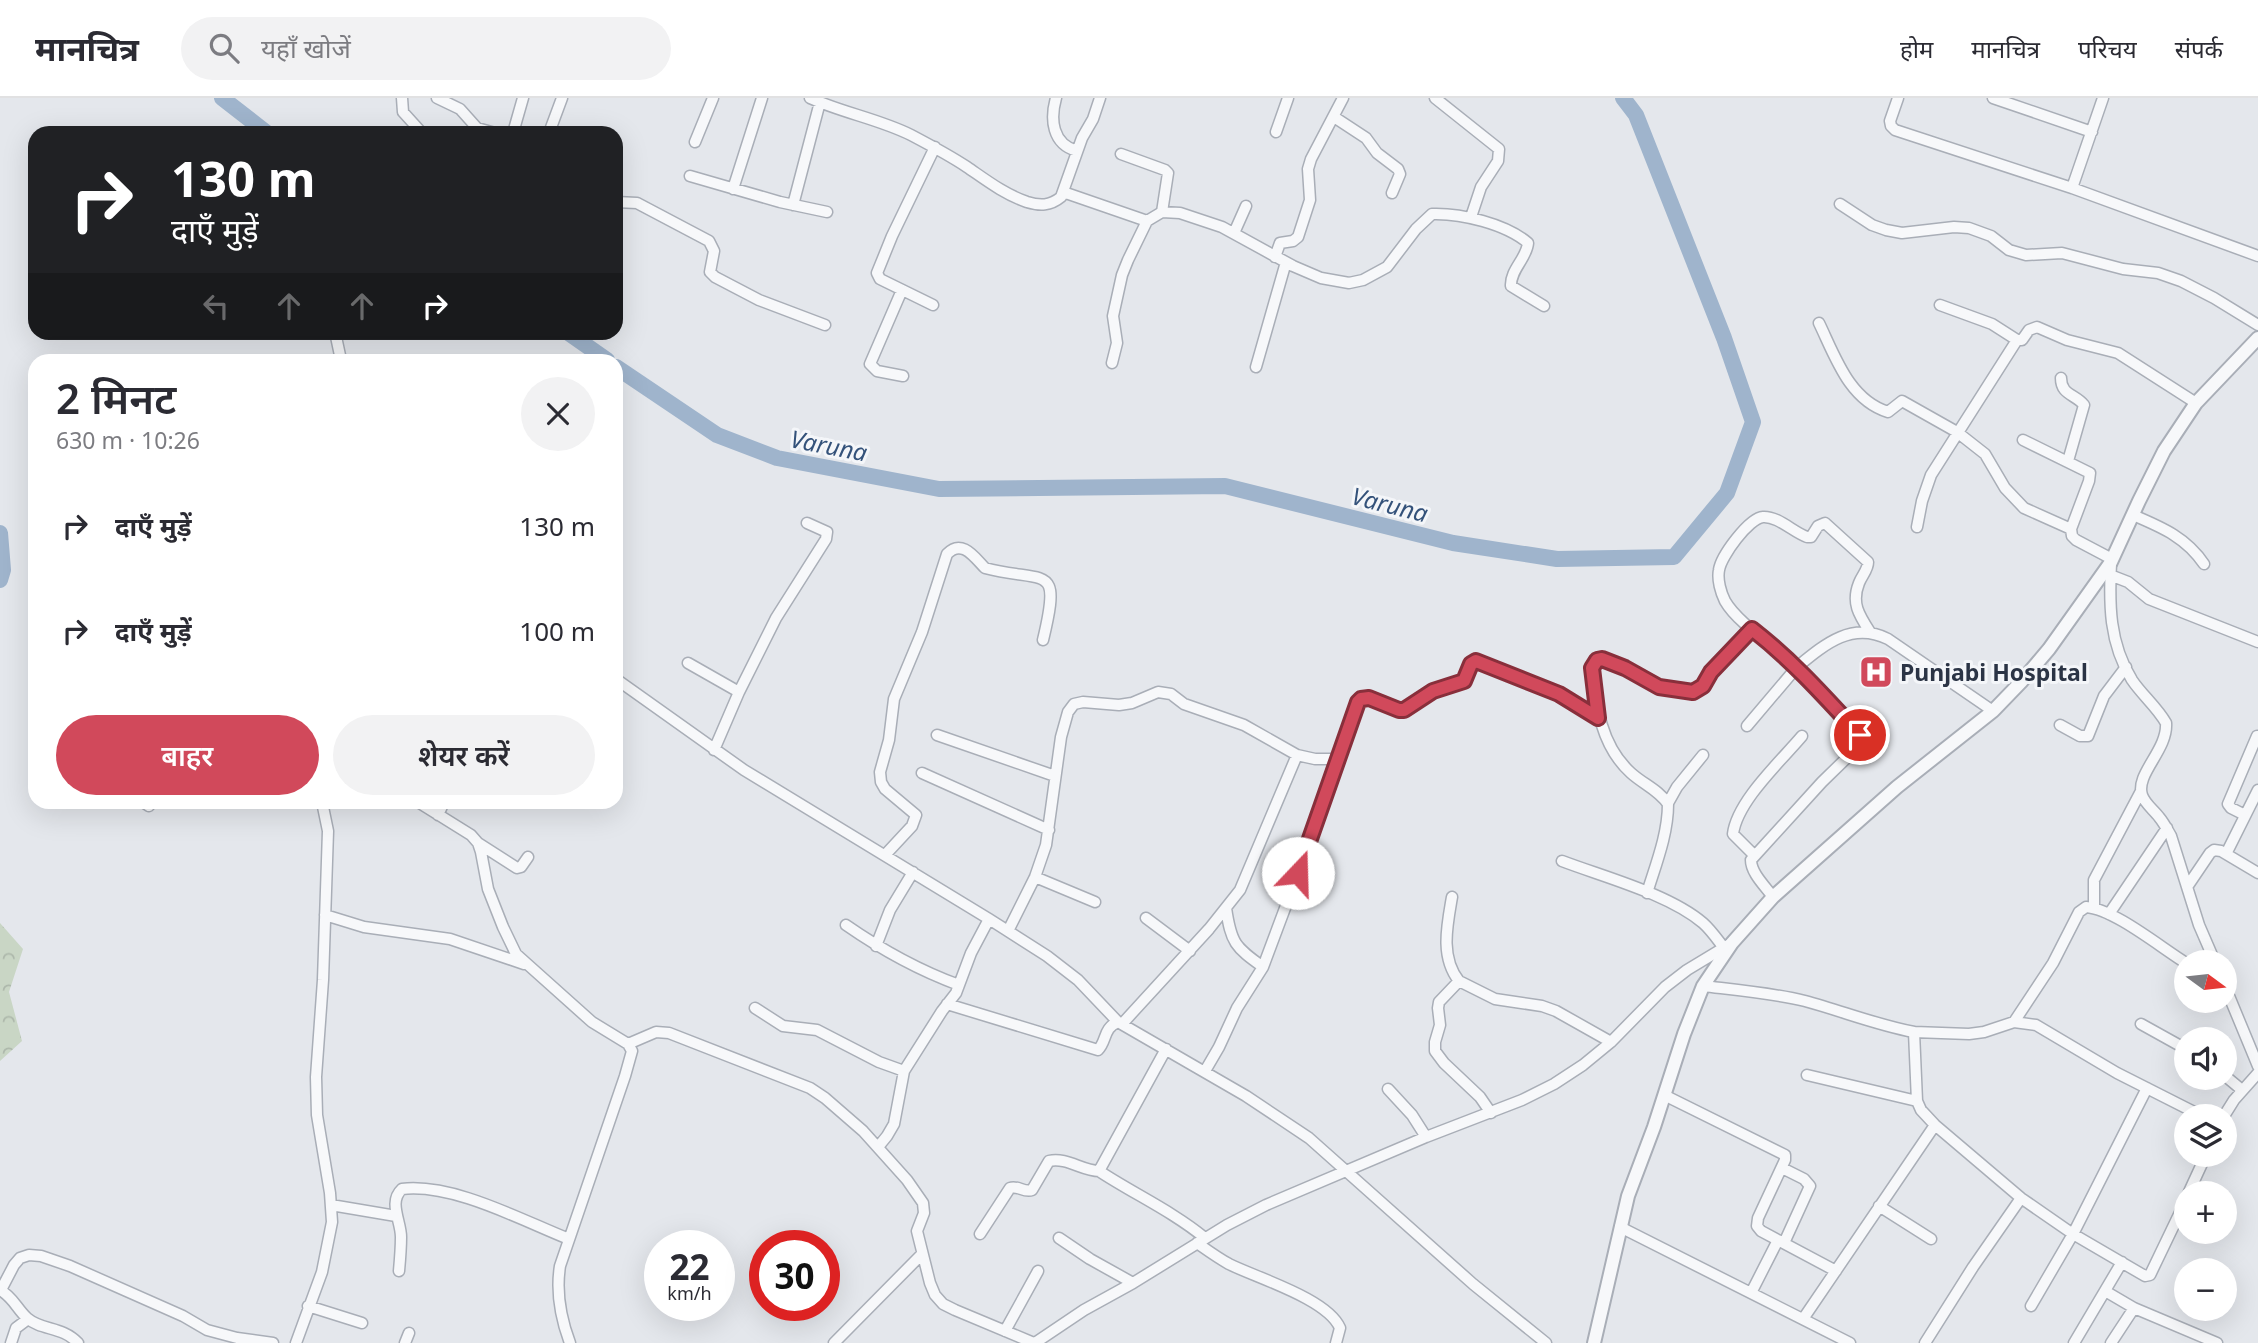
<!DOCTYPE html>
<html lang="hi">
<meta charset="utf-8">
<style>
body{margin:0;font-family:"Noto Sans","Noto Sans Devanagari",sans-serif;background:#f2f2f3;color:#2b2b33;height:100vh;display:flex;flex-direction:column;font-size:26px;white-space:nowrap}
*{box-sizing:border-box;margin:0}
p{font-size:23px;color:#7c7c81}
.icon{flex:none;width:38px;height:38px;fill:none;stroke:currentColor;stroke-width:2;stroke-linecap:round;stroke-linejoin:round}
.map{position:relative;flex:1;overflow:hidden}
.panel{position:absolute;left:28px;top:256px;width:595px;height:455px;display:flex;flex-direction:column;background:#fff;border-radius:21px;box-shadow:0 7px 28px #0002}
.panel>*{flex:none}
.hud{position:absolute;left:28px;top:28px;width:595px;height:214px;border-radius:21px;box-shadow:0 7px 28px #0002;background:#202124;color:#fff;overflow:hidden}
.needle{width:46px;rotate:105deg}
.tools{position:absolute;left:2174px;top:852px;display:grid;gap:14px}
.tools a{display:grid;place-items:center;width:63px;height:63px;border-radius:50%;background:#fff;box-shadow:0 7px 28px #0002;font-size:35px}
.speed{position:absolute;left:644px;top:1132px;display:flex;gap:14px;font-size:35px;font-weight:700;text-align:center}
.speed>*{display:grid;place-content:center;width:91px;height:91px;border-radius:50%;background:#fff;box-shadow:0 7px 28px #0002;line-height:1}
.speed small{font-size:18px;font-weight:400}
.speed .limit{border:10px solid #d22;background:#fff;color:#111}
.pin{position:absolute;display:grid;place-items:center;width:60px;height:60px;color:#fff;margin:-30px;border:4px solid #fff;border-radius:50%;box-shadow:0 2px 7px #0007}
.me{position:absolute;width:77px;margin:-38px;rotate:21deg;stroke-linejoin:round;filter:drop-shadow(0 0 5px #0008)}
.turn{display:flex;align-items:center;gap:24px;height:147px;padding:0 28px;font-size:32px}
.turn .icon{width:91px;height:91px;stroke-width:2.5}
.turn b{display:block;font-size:49px;line-height:60px}
.lanes{display:flex;align-items:center;height:66px;padding:0 28px;background:#0003;justify-content:center;gap:35px;direction:ltr}
.lanes .off{opacity:.35}
.round{display:grid;place-items:center;flex:none;width:74px;height:74px;border-radius:37px;background:#f2f2f3}
.head{display:flex;align-items:center;justify-content:space-between;height:119px;padding:0 28px}
h1{font-size:42px;font-weight:600;line-height:52px}
.button{display:flex;gap:14px;margin-top:auto;padding:14px 28px}
.button a{flex:1;height:80px;border-radius:42px;background:#d1495b;color:#fff;font-size:28px;font-weight:600;line-height:80px;text-align:center}
.button a+a{background:#f2f2f3;color:#2b2b33}
ul{padding:0;list-style:none}
li{display:flex;align-items:center;gap:21px;height:105px;padding:0 28px}
li div{flex:1}
li b{display:block;font-size:26px}
li em{font-style:normal}
header{display:flex;align-items:center;gap:42px;box-sizing:border-box;height:98px;padding:0 35px;background:#fff;border-bottom:2px solid #e1e1e2}
header strong{font-size:33px}
nav{display:flex;gap:38px;margin-inline-start:auto;font-size:24px}
.search{width:490px;height:63px;background:#f2f2f3;display:flex;align-items:center;gap:18px;box-sizing:border-box;padding:0 24px;border-radius:38px;color:#7c7c81;font-size:26px}
.map>svg:first-child{display:block}
</style>
<header>
<strong>मानचित्र</strong>
<div class="search"><svg class="icon" aria-label="search" viewBox="0 0 24 24"><circle cx="10" cy="10" r="6"/><path d="M15 15l6 6"/></svg>यहाँ खोजें</div>
<nav><a>होम</a><a>मानचित्र</a><a>परिचय</a><a>संपर्क</a></nav>
</header>
<div class="map">
<svg width="2258" height="1245" viewBox="0 0 2258 1245">
<defs>
<pattern id="forest-crowns" width="20" height="18" patternUnits="userSpaceOnUse" patternTransform="scale(1.75)"><rect width="20" height="18" fill="#c9d6c5"/><path d="M2 6a3 3 0 1 1 6 0M12 15a3 3 0 1 1 6 0" fill="none" stroke="#adb8ab"/></pattern>
</defs>
<rect width="100%" height="100%" fill="#e4e7ec"/>
<path fill="url(#forest-crowns)" d="M0 825 23 851 9 894 22 943 0 963Z"/>
<g fill="none" stroke-linecap="round" stroke-linejoin="round">
<path stroke="#9fb4cc" stroke-width="16" d="M222 0 267 35
M567 234 607 262
M616 269 717 337 777 360 939 391 1225 388 1453 445 1557 461 1674 459 1727 395 1753 324 1724 240 1636 17 1623 0
M0 435 3 472 0 482"/>
<defs>
<path id="minor" d="M402 0 403 14 422 35
M437 0 460 11 477 30 495 35
M810 0C843 15 879 21 911 37 930 47 949 57 967 69 986 82 1004 96 1027 104 1040 108 1050 108 1061 99L1082 40 1093 21 1100 0
M1056 0C1050 21 1052 46 1077 53
M1435 0 1499 51 1498 63 1481 89 1471 119
M1898 0 1890 23 1891 28 1895 32 2072 90 2258 158
M1993 0 2092 34
M1334 19 1366 40 1377 55 1398 71 1400 76 1392 95
M1276 34 1288 0
M513 35 523 0
M549 35 562 0
M695 44 713 0
M1121 56 1165 72 1168 75 1162 114
M690 78 780 104 827 114
M2072 90 2103 0
M733 91 762 0
M1063 94 1147 123
M616 104 637 105 709 143 714 153 710 174 715 179 759 202 825 227
M1840 106 1872 127 1886 132 1902 135 1954 129 1969 130 1991 138 2009 152 2026 157 2062 155 2123 171 2158 175 2181 183 2214 200 2258 227
M793 107 820 4
M1234 135 1246 108
M1275 159 1280 145 1293 143 1298 139 1310 102 1308 71 1311 61 1343 0
M902 192 870 266 877 273 903 278
M933 207 880 181 877 175 892 138 935 49
M1940 207 1992 226 2017 242H2022L2029 232 2037 229 2067 242 2118 255 2196 305
M1819 225C1835 258 1849 302 1888 314L1902 303 1957 334 1985 356 2005 390 2024 410 2071 431
M335 234 341 262
M1112 265 1117 245 1113 218 1122 177 1128 162 1147 123 1162 114 1180 115 1222 129 1293 168 1321 180 1349 185 1363 182 1387 169 1416 131 1432 116C1461 115 1506 126 1528 145 1527 160 1510 172 1511 188L1544 208
M1256 269 1286 164
M2061 280C2061 297 2075 296 2084 307L2068 363
M2023 342 2090 375 2089 383 2071 431 2072 438 2076 442 2112 461
M2133 417C2161 429 2186 439 2204 466
M1917 429 1922 403 1931 377 2017 242
M2111 465C2109 506 2109 545 2132 582 2142 597 2157 609 2166 625 2168 652 2135 676 2142 697 2145 706 2154 712 2159 719 2164 725 2167 731 2171 738L2199 827 2215 864
M2110 477 2128 484 2149 501 2258 544
M1870 534C1859 517 1851 505 1859 485 1862 477 1868 472 1868 464L1825 425 1818 428 1811 439H1807C1793 434 1778 418 1763 419 1749 420 1721 458 1719 472 1717 482 1721 495 1725 503 1738 526 1778 550 1797 569 1825 546 1852 523 1888 541L1993 613
M688 565 739 594
M616 581 744 672 989 821 1047 858 1078 882 1118 924 1246 998 1309 1040 1473 1186 1546 1245
M2060 627 2080 638H2088L2104 598 2126 569
M1747 628 1797 569 1862 640 1861 646 1822 684 1751 762C1751 775 1765 788 1773 799
M937 637 1055 678
M714 652 739 594 776 520 826 441 827 434 807 425
M922 675 1049 732
M143 704 149 708
M418 704 471 737 478 745 481 754 488 791 503 829 516 856 592 924 628 946 632 953 625 978 560 1168C556 1193 561 1221 570 1245
M1668 705 1677 689 1703 657
M438 717 444 704
M2245 717 2231 710 2228 706 2257 638
M478 745 517 770 521 769 528 759
M2226 756 2258 692
M885 757 912 728 916 717 885 691 881 684 880 674 889 642 894 601 922 534 947 456C962 440 975 460 985 470 1046 486 1062 463 1043 542
M1754 757 1733 736C1737 703 1781 663 1802 638
M1562 763C1604 779 1669 796 1703 825 1711 832 1717 841 1724 850
M1035 779 1095 804
M2187 789 2210 755 2214 752 2221 753 2258 775
M1647 795C1656 766 1668 736 1668 706 1659 692 1643 686 1631 675 1601 648 1596 608 1592 570L1594 564 1602 561 1625 570 1659 589 1693 594 1703 588 1718 565 1752 531
M1452 799C1447 828 1440 859 1459 883L1439 904 1438 910 1440 927 1435 944V953L1444 965 1480 999 1491 1015
M1226 810C1231 845 1235 849 1263 869
M2094 810V782L2141 693
M2109 816 2167 730
M325 817 364 829 450 841 524 866
M1146 820 1190 853
M846 827C882 852 918 872 959 887
M1008 833 1035 779 1046 747 1061 639 1068 614 1074 606 1083 604 1119 607 1132 605 1158 594 1171 596 1184 606 1244 627 1297 657 1315 661H1338
M876 848 890 812 913 774
M1459 883 1495 901 1542 908 1556 913 1611 944
M2224 886 2258 968
M1703 888C1737 892 1772 895 1805 903 1842 913 1877 927 1914 934L1917 1003 1921 1012 1935 1027 2021 1100 2073 1136 2145 1178 2150 1177 2186 1102
M947 906 1098 952C1107 943 1103 930 1118 924
M755 910 783 928 817 932 879 964 904 973
M2014 924 2053 865 2079 814 2086 809C2114 811 2160 849 2186 865
M1122 926 1209 831 1240 792 1297 657
M2141 926 2186 951
M1914 934 1969 936 1984 934 2014 924 2036 927 2117 975 2202 1018
M628 946 656 934 669 935 810 990 825 1000 863 1033 907 1082 923 1105 924 1115 917 1133 930 1185 935 1197 943 1206 955 1212 1034 1245
M1205 973 1219 949 1237 910 1263 869 1318 722 1358 604 1361 601 1369 600 1399 612H1404L1433 593 1464 583 1471 566 1479 563 1559 596 1598 619
M1807 977 1917 1003
M2224 977 2242 992
M1388 991 1412 1017 1426 1039
M1664 997 1785 1057V1062L1758 1120 1757 1128 1761 1133 1836 1173
M2224 1018 2234 1002 2258 975
M878 1049 887 1038 894 1026 904 973 942 913 956 895 971 855 989 821
M1782 1070 1804 1081 1810 1088 1784 1145
M1099 1073C1134 1096 1172 1113 1205 1140
M2188 1096 2206 1057
M331 1107 396 1118
M1879 1108 1931 1141
M1620 1129 1850 1245
M980 1136 1010 1090C1018 1087 1024 1095 1032 1092L1049 1063C1067 1059 1082 1073 1099 1073L1166 951
M1059 1140 1090 1161 1133 1185
M1197 1145C1207 1152 1218 1160 1229 1166 1257 1180 1328 1201 1340 1230L1336 1245
M399 1173C400 1162 401 1150 401 1139 401 1123 388 1104 402 1091 453 1085 521 1122 569 1141
M0 1192C13 1199 17 1211 27 1220 42 1233 62 1228 78 1245
M1 1192 14 1167 20 1160 29 1157 41 1158 70 1168 183 1218 207 1232 237 1240 273 1245
M2105 1193 2134 1210 2217 1245
M1751 1195 1778 1142
M308 1208 362 1225
M2031 1208 2073 1136 2147 990
M1803 1221 1935 1027
M1005 1233 1038 1173
M11 1245 16 1230 28 1221
M296 1245 322 1174 332 1124 330 1095 317 1017 316 979 323 882 328 733 322 704
M405 1245 409 1235
M834 1245 922 1156
M1035 1245 1084 1212 1133 1185 1227 1127 1266 1107 1426 1039 1522 1002 1554 986 1583 967 1611 944 1665 889 1687 872 1730 846
M1925 1245 1973 1169 2021 1100
M2074 1245 2122 1164
M2111 1245 2134 1210"/>
<path id="tertiary" d="M1594 1245 1628 1098 1654 1029 1684 936 1703 888 1732 845 1773 799 1897 689 1993 613 2021 584 2049 551 2111 464 2139 403 2164 353 2196 305 2258 240"/>
</defs>
<use href="#minor" stroke="#a9aeb7" stroke-width="13"/>
<use href="#tertiary" stroke="#a9aeb7" stroke-width="16"/>
<use href="#minor" stroke="#f7f8fa" stroke-width="10"/>
<use href="#tertiary" stroke="#f7f8fa" stroke-width="12"/>
</g>
<g fill="none" stroke-linecap="round" stroke-linejoin="round">
<defs>
<path id="route" d="M1298 775 1358 604 1361 601 1369 600 1399 612H1404L1433 593 1464 583 1471 566 1476 563 1559 596 1598 620 1592 570 1597 562 1602 561 1625 570 1659 589 1693 594 1703 588 1711 574 1752 531C1793 563 1825 599 1860 637"/>
</defs>
<use href="#route" stroke="#882f3b" stroke-width="18"/>
<use href="#route" stroke="#d1495b" stroke-width="12"/>
</g>
<defs>
<symbol id="hospital-square" viewBox="-11 -11 22 22"><rect x="-9" y="-9" width="18" height="18" rx="4" fill="#d1495b" stroke="#f4f6f9"/><path d="M-5-5h3v3.5h4V-5h3V5h-3V1.5h-4V5h-3Z" fill="#fff"/></symbol>
</defs>
<g fill-rule="evenodd">
<use href="#hospital-square" x="1857" y="555" width="38" height="38"/>
</g>
<g text-anchor="middle" dominant-baseline="central" stroke-width="6" stroke-linejoin="round" paint-order="stroke">
<g font-size="23" font-weight="bold" fill="#2b3445" stroke="#f4f6f9" text-anchor="start">
<text x="1900" y="574">Punjabi Hospital</text>
</g>
<g font-size="24" font-style="italic" fill="#34527a" stroke="#f4f6f9">
<text transform="translate(829 347) rotate(11)">Varuna</text>
<text transform="translate(1390 406) rotate(14)">Varuna</text>
</g>
</g>
</svg>
<div class="tools">
<a><svg class="needle" viewBox="-14 -14 28 28"><path d="M0-13l5 13h-10z" fill="#e53935"/><path d="M0 13l5-13h-10z" fill="#7c7c81"/></svg></a>
<a><svg class="icon" aria-label="sound" viewBox="0 0 24 24"><path d="M4 9h4l5-4v14l-5-4H4zM17 9q2 3 0 6"/></svg></a>
<a><svg class="icon" aria-label="layers" viewBox="0 0 24 24"><path d="M12 4l9 5-9 5-9-5zM3 14l9 5 9-5"/></svg></a>
<a>+</a>
<a>−</a>
</div>
<div class="speed"><div>22<small>km/h</small></div><div class="limit">30</div></div>
<div class="pin" style="left:1860px;top:637px;background:#d93025"><svg class="icon" aria-label="arrive" viewBox="0 0 24 24"><path d="M6 21V4h12l-3 4 3 4H6"/></svg></div>
<svg class="me" style="left:1298px;top:775px" viewBox="-20 -20 40 40"><circle r="19" fill="#fff"/><path d="M0-13L10 11 0 6-10 11z" fill="#d1495b"/></svg>
<div class="hud">
<div class="turn"><svg class="icon" aria-label="right" viewBox="0 0 24 24"><path d="M7 20v-9h11M14 6l5 5-5 5"/></svg><div><b>130 m</b>दाएँ मुड़ें</div></div>
<div class="lanes"><svg class="icon off" aria-label="left" viewBox="0 0 24 24"><path d="M17 20v-9H6M10 6l-5 5 5 5"/></svg><svg class="icon off" aria-label="ahead" viewBox="0 0 24 24"><path d="M12 20V5M6 11l6-6 6 6"/></svg><svg class="icon off" aria-label="ahead" viewBox="0 0 24 24"><path d="M12 20V5M6 11l6-6 6 6"/></svg><svg class="icon" aria-label="right" viewBox="0 0 24 24"><path d="M7 20v-9h11M14 6l5 5-5 5"/></svg></div>
</div>
<section class="panel">
<div class="head"><div><h1>2 मिनट</h1><p>630 m · 10:26</p></div><a class="round"><svg class="icon" aria-label="close" viewBox="0 0 24 24"><path d="M6 6l12 12M18 6L6 18"/></svg></a></div>
<ul>
<li><svg class="icon" aria-label="right" viewBox="0 0 24 24"><path d="M7 20v-9h11M14 6l5 5-5 5"/></svg><div><b>दाएँ मुड़ें</b></div><em>130 m</em></li>
<li><svg class="icon" aria-label="right" viewBox="0 0 24 24"><path d="M7 20v-9h11M14 6l5 5-5 5"/></svg><div><b>दाएँ मुड़ें</b></div><em>100 m</em></li>
</ul>
<div class="button"><a>बाहर</a><a>शेयर करें</a></div>
</section>
</div>
